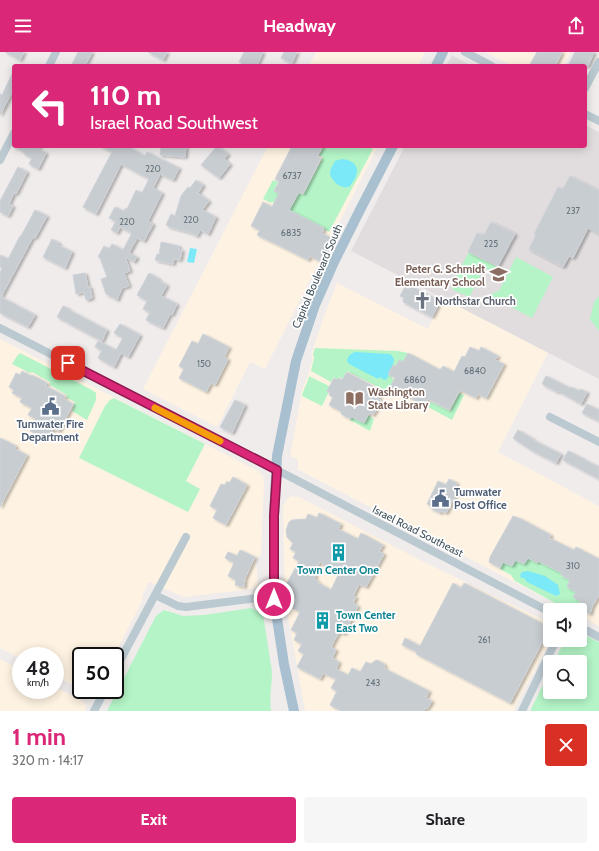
<!DOCTYPE html>
<meta charset="utf-8">
<style>
body{margin:0;font-family:Cabin,sans-serif;background:#f6f6f6;color:#202124;height:100vh;display:flex;flex-direction:column;font-size:15px;white-space:nowrap}
*{box-sizing:border-box;margin:0}
p{font-size:13px;color:#757577}
.icon{flex:none;width:22px;height:22px;fill:none;stroke:currentColor;stroke-width:2;stroke-linecap:round;stroke-linejoin:round}
.map{position:relative;height:659px;overflow:hidden}
.side{display:flex;flex-direction:column;background:#fff;flex:1}
.side>*{flex:none}
.top-card{position:absolute;left:12px;top:12px;width:575px;height:84px;border-radius:4px;box-shadow:0 2px 10px #0003;background:#db2777;color:#fff;overflow:hidden}
.buttons{position:absolute;left:543px;top:551px;display:grid;gap:8px}
.buttons a{display:grid;place-items:center;width:44px;height:44px;border-radius:4px;background:#fff;box-shadow:0 2px 10px #0003;font-size:20px}
.speed{position:absolute;left:12px;top:595px;display:flex;gap:8px;font-size:20px;font-weight:700;text-align:center}
.speed>*{display:grid;place-content:center;width:52px;height:52px;border-radius:50%;background:#fff;box-shadow:0 2px 10px #0003;line-height:1}
.speed small{font-size:10px;font-weight:400}
.speed .limit{border:2px solid #111;border-radius:6px;background:#fff;color:#111}
.pin{position:absolute;display:grid;place-items:center;width:34px;height:34px;color:#fff;margin:-17px;border-radius:8px;box-shadow:0 2px 6px #0006}
.me{position:absolute;width:44px;margin:-22px;rotate:0deg;stroke-linejoin:round;filter:drop-shadow(0 0 3px #0008)}
.turn{display:flex;align-items:center;gap:14px;height:84px;padding:0 12px;font-size:18px}
.turn .icon{width:52px;height:52px;stroke-width:2.5}
.turn b{display:block;font-size:28px;line-height:34px}
.round{display:grid;place-items:center;flex:none;width:42px;height:42px;border-radius:4px;background:#f6f6f6}
.head{display:flex;align-items:center;justify-content:space-between;height:68px;padding:0 12px}
h1{font-size:24px;font-weight:800;line-height:30px;color:#db2777}
.action{display:flex;gap:8px;margin-top:auto;padding:8px 12px}
.action a{flex:1;height:46px;border-radius:4px;background:#db2777;color:#fff;font-size:16px;font-weight:800;line-height:46px;text-align:center}
.action a+a{background:#f6f6f6;color:#202124}
header{display:flex;justify-content:space-between;align-items:center;height:52px;padding:0 12px;background:#db2777;color:#fff;font-size:18px;font-weight:800}
.map>svg:first-child{display:block}
</style>
<header><svg class="icon" aria-label="menu" viewBox="0 0 24 24"><path d="M4 6h16M4 12h16M4 18h16"/></svg>Headway<svg class="icon" aria-label="share" viewBox="0 0 24 24"><path d="M12 15V3M7 8l5-5 5 5M5 13v7h14v-7"/></svg></header>
<div class="map">
<svg width="599" height="659" viewBox="0 0 599 659">
<defs>
<filter id="shadow"><feDropShadow dx="2.5" dy="1.5" stdDeviation="1" flood-color="#0004"/></filter>
</defs>
<rect width="100%" height="100%" fill="#f0ecec"/>
<path fill="#fef3e2" d="M316 0H425L418 14H309Z
M485 0H571L564 14H513Z
M268 94H378L265 317 250 310 217 375 143 337Z
M337 231 428 277 443 246 548 301 498 400 599 454V574L580 564V558H568L297 417 298 414V409L296 406 293 405H290L302 338 306 329 313 307 311 303 323 267Z
M0 287 258 419 263 424 264 431 261 502 256 508 258 534 251 537 184 545 149 530 143 542 142 549 114 604H81V637L55 624V604H21V607L0 596Z
M291 444 299 445 422 509 550 571 551 588 516 653 514 659H305L285 548 283 455 286 448Z
M0 607 21 618V638H55V635L81 648 86 653 85 659H0Z"/>
<path fill="#e1ddde" d="M452 3 472 14H446Z
M585 73 599 80V327L351 199 405 94H585Z"/>
<path fill="#b4f4c6" d="M324 94H357L363 97 365 94H367L373 97 329 180 272 150 271 151 263 147 273 128 278 130 274 139 294 150 299 141 303 143 323 105 319 103Z
M469 200 497 215 493 220 484 216 470 244H467L453 238 451 233Z
M516 205 553 225 532 266 503 251 495 254 487 249 491 242 499 239Z
M599 244V279L590 267 594 250Z
M315 296 398 299 408 301 404 310 399 308 391 325 394 328 388 340 347 319 343 327 339 325 337 328 334 325 331 330 311 319 314 306 313 302Z
M20 301 92 338 96 341V348L87 368 72 359 75 350 67 346V343L50 333V330L32 320 30 321 12 312 17 304Z
M309 324 331 335 322 354 302 344C303 337 308 331 309 324Z
M459 341 464 343 452 368 428 355 431 350 450 359Z
M114 346 205 392 186 429 200 437 188 460 79 406 105 354 110 348Z
M368 363 374 367 370 379 350 368 352 365 364 371Z
M528 506 537 511 538 509 562 521 561 524 570 528 567 535 576 540 573 545 581 550 578 556 579 558H577L563 551 557 552 515 529 511 523 500 517 503 510 512 514 515 508 524 512Z
M251 556 263 562 272 620C272 633 269 646 271 659H107L156 564 164 558 183 564 204 563 238 558Z
M580 581 599 590V659H530L550 619V640H580V610H554L565 588H580Z"/>
<path fill="#7be9f7" d="M342 107C351 108 360 112 356 124 355 127 352 131 349 135 348 135 344 136 343 135 337 134 330 126 330 121 330 117 333 113 335 109Z
M190 196 197 197 194 211 187 210Z
M355 300 390 302 393 305 394 308 392 316 387 327 384 328 380 325 378 327 349 312 347 309C348 304 350 302 355 300Z
M528 519 545 524 558 533 560 542 556 544 527 530 524 526H521L520 523 522 520Z"/>
<path fill="#c8cdd2" stroke="#cfd3d9" fill-rule="evenodd" filter="url(#shadow)" d="M5 0H24L20 8Z
M78 0H92L85 14H71Z
M148 0H167L163 8Z
M244 0H263L257 13 251 10 249 14H246L239 10Z
M284 0H297L292 11 281 6Z
M537 0H562L555 14H529Z
M575 0H594L588 14H568Z
M14 18V44L11 42 0 63V42L2 43Z
M13 94H39L38 97 46 101 38 117 29 112 32 106 24 102V100Z
M100 94H127L145 104 147 100 179 116 173 128 160 122 153 136 162 141 148 169 153 172 144 189 137 186 129 201 137 205 134 210 125 205 130 219 124 221 129 234 122 236 117 248 106 242 101 227 107 225 100 206 98 205 104 194 109 197 112 192 123 198 132 181 120 175 117 181 111 178 116 169 109 166 115 155 124 159 126 156 127 157 136 138 142 141 149 127 121 112 96 162 83 155 112 100Z
M161 94H186L185 105 160 103Z
M217 94 228 102 224 107 230 112 219 126 201 113Z
M292 94H323L317 104 321 106 303 142 299 140 289 158 324 176 322 181 331 186 319 209 310 204 308 208 280 194 257 183 260 178 251 174 263 150 272 155 279 141 274 139 279 130 275 127Z
M18 115 27 120 16 142 14 141 9 152 13 154 8 164 0 160V149Z
M570 124 599 139V182L588 176 573 206 569 204 563 215 529 197 536 183 534 182 558 135 563 137Z
M196 128 203 133 198 141 209 149 202 158 216 165 208 182 200 178 197 184 191 181 170 175 166 173 171 162 175 164 181 144 188 135 190 136Z
M35 158 47 164 35 186 33 185 1 245 35 263 28 275 0 261V221L2 216 0 215V203L8 207 20 184H21Z
M491 170 515 182 498 214 468 200 477 181 484 183Z
M52 187 59 191 58 193 72 200 65 216 43 205Z
M161 190 179 194 178 197 182 198 180 208 173 207H174L173 212 155 208 157 202 159 203Z
M85 221 88 235H90L92 246 86 248 84 240 76 242 73 223Z
M149 221 159 227 158 228 167 233 161 244 177 252 172 263 170 262 163 276 146 268 150 260 143 257 147 249 137 243Z
M411 234 440 249 432 265 403 250 404 246 400 244 405 235 409 238Z
M63 254 69 257V258L107 278 102 289 57 265Z
M120 272 140 283 128 305 121 301 114 315 98 306 102 298 95 295 98 289 116 298 123 286 114 281Z
M203 282 229 295 224 305 228 307 215 333 211 331 206 340 179 326 184 317 179 314 192 289 198 292Z
M470 295 479 299 481 295 498 304 495 308 504 312 486 346 478 342 476 346 460 338 449 358 428 347 424 353 390 335 395 326 388 322 393 313 396 314 399 308 403 310 408 301 440 318 443 314 454 320 462 304 465 305Z
M22 319 31 324 32 323 47 331 46 334 65 344 64 347 73 352 59 379 53 377 49 384 47 382 45 386 30 379 36 367 28 363 32 356 20 350 22 346 12 341 14 338 9 335 16 321 20 323Z
M347 320 382 339 378 347 381 348 373 363 369 361 364 371 352 365 350 367 341 362 342 360 329 353 333 345 329 343 330 341 327 339 334 326 337 328 339 326 342 328Z
M546 324 570 336 571 335 579 339 580 337 587 340 581 352 558 339 557 340 542 332Z
M235 348 245 353 232 381 220 375Z
M587 352 599 358V369L582 361Z
M518 378 533 387V388L561 402 556 411 531 398 513 386Z
M0 386 16 394 15 397 27 403 0 455Z
M568 399 584 407H583L599 415V427L563 408Z
M233 425 247 433 226 473 213 466 217 458 210 454 221 432 225 433 227 429 229 431Z
M449 427 457 431 454 437 458 439 446 461 441 459 440 461 430 456 431 454 427 452 438 429 446 433Z
M319 461 341 472 338 477 358 487 361 481 383 493 379 499 384 502 366 535 359 532 353 544 356 545 353 551 358 554 344 582 339 580 331 595 336 598 332 606 339 610 336 617 348 623 352 616 360 620 366 610 371 612 376 608 379 609 384 612 385 617 429 639 426 646 432 649 427 657 425 656 424 659H341L330 653 337 639 331 636 336 627 323 621 320 627 297 615 304 602 298 599 302 592 294 588 297 581 291 578 300 560 292 556 296 548 289 545 293 539 285 535 299 509 293 506 296 500 290 497 293 491 287 485 286 478 289 470 292 468 306 467 308 462 317 466ZM320 510 329 518 340 519 331 538 317 530 318 529 314 527 316 523 313 522Z
M513 464 521 467 551 483 549 486 574 498 576 495 599 507V543L592 555 590 562 578 556 581 550 573 545 576 540 567 535 570 528 561 523 562 521 538 509 537 511 528 506 524 512 515 508 512 514 503 510 500 516 489 510 490 505Z
M240 498 255 505 245 526 244 535 235 533 236 528 228 524 234 511 225 506 228 500 237 504Z
M453 531 461 536 464 531 545 573 542 578 547 581 510 651 416 602 417 600 402 593 405 586 420 594Z"/>
<g fill="none" stroke-linecap="round" stroke-linejoin="round">
<path stroke="#bbc9d1" stroke-width="8" d="M465 0 492 14
M49 14 56 0
M585 36 599 10
M585 62 599 69
M0 108 14 81
M0 276 277 418 550 560
M550 365 599 390
M155 543 178 554 186 555 274 544
M580 575 599 585
M115 618 186 485
M94 659 105 638
M522 659 556 588"/>
<path stroke="#a8c0d0" stroke-width="10" d="M436 14 443 0
M294 659 284 612 274 547V464L277 404 296 309 315 253 334 210 361 156 393 94"/>
</g>
<g fill="none" stroke-linecap="round" stroke-linejoin="round">
<defs>
<path id="route" d="M68 311 277 418 274 464V547"/>
</defs>
<use href="#route" stroke="#8e194d" stroke-width="10"/>
<use href="#route" stroke="#db2777" stroke-width="7"/>
<path stroke="#f59e0b" stroke-width="7" d="M155 356 220 389"/>
</g>
<defs>
<symbol id="school-bare" viewBox="-9 -9 18 18"><path d="M0-5L7-2L0 1L-7-2ZM-4 1L0 2.5L4 1V4Q0 6-4 4Z" fill="#8d6e63" stroke="#fff" stroke-width="2.5" paint-order="stroke"/></symbol>
<symbol id="church-bare" viewBox="-9 -9 18 18"><path d="M-1.2-6h2.4v3.5h3.3v2.4h-3.3V6h-2.4V-.1h-3.3v-2.4h3.3Z" fill="#6b7280" stroke="#fff" stroke-width="2.5" paint-order="stroke"/></symbol>
<symbol id="library-bare" viewBox="-9 -9 18 18"><path d="M-6-4Q-3-5.5-.7-3.5V5Q-3 3-6 4ZM6-4Q3-5.5 .7-3.5V5Q3 3 6 4Z" fill="#8d6e63" stroke="#fff" stroke-width="2.5" paint-order="stroke"/></symbol>
<symbol id="civic-bare" viewBox="-9 -9 18 18"><path d="M-.6-6.5H3V-4.5H.6V-3L4-1V1h2V6H-6V1h2V-1L-.6-3ZM-1.2 2.5V6h2.4V2.5Z" fill="#5c6f8a" stroke="#fff" stroke-width="2.5" paint-order="stroke"/></symbol>
<symbol id="building-bare" viewBox="-9 -9 18 18"><path d="M-4-6H4V6H1V3H-1V6H-4ZM-2.5-4.3h1.7v1.8h-1.7ZM.8-4.3h1.7v1.8H.8ZM-2.5-1h1.7V.8h-1.7ZM.8-1h1.7V.8H.8Z" fill="#0f9aa8" stroke="#fff" stroke-width="2.5" paint-order="stroke"/></symbol>
</defs>
<g fill-rule="evenodd">
<use href="#school-bare" x="486" y="210" width="25" height="25"/>
<use href="#church-bare" x="410" y="236" width="25" height="25"/>
<use href="#library-bare" x="342" y="334" width="25" height="25"/>
<use href="#civic-bare" x="38" y="342" width="25" height="25"/>
<use href="#civic-bare" x="428" y="434" width="25" height="25"/>
<use href="#building-bare" x="326" y="488" width="25" height="25"/>
<use href="#building-bare" x="310" y="556" width="25" height="25"/>
</g>
<g text-anchor="middle" dominant-baseline="central" stroke-width="3.5" stroke-linejoin="round" paint-order="stroke">
<g font-size="9" fill="#64727a">
<text x="153" y="116">220</text>
<text x="292" y="123">6737</text>
<text x="573" y="158">237</text>
<text x="191" y="167">220</text>
<text x="127" y="169">220</text>
<text x="291" y="180">6835</text>
<text x="491" y="191">225</text>
<text x="204" y="311">150</text>
<text x="475" y="318">6840</text>
<text x="415" y="327">6860</text>
<text x="573" y="513">310</text>
<text x="484" y="587">261</text>
<text x="373" y="630">243</text>
</g>
<g font-size="11" font-weight="bold" fill="#785e54" stroke="#fff" text-anchor="end">
<text x="485" y="217">Peter G. Schmidt<tspan x="485" dy="13">Elementary School</tspan></text>
<text x="368" y="340" text-anchor="start">Washington<tspan x="368" dy="13">State Library</tspan></text>
</g>
<g font-size="11" fill="#43535c" stroke="#fff">
<text transform="translate(317 224) rotate(-67)">Capitol Boulevard South</text>
<text transform="translate(418 479) rotate(27)">Israel Road Southeast</text>
</g>
<g font-size="11" font-weight="bold" fill="#5b616d" stroke="#fff" text-anchor="start">
<text x="435" y="249">Northstar Church</text>
</g>
<g font-size="11" font-weight="bold" fill="#4e5e75" stroke="#fff">
<text x="50" y="372">Tumwater Fire<tspan x="50" dy="13">Department</tspan></text>
<text x="454" y="440" text-anchor="start">Tumwater<tspan x="454" dy="13">Post Office</tspan></text>
</g>
<g font-size="11" font-weight="bold" fill="#0d838f" stroke="#fff">
<text x="338" y="518">Town Center One</text>
<text x="336" y="563" text-anchor="start">Town Center<tspan x="336" dy="13">East Two</tspan></text>
</g>
</g>
</svg>
<div class="buttons">
<a><svg class="icon" aria-label="sound" viewBox="0 0 24 24"><path d="M4 9h4l5-4v14l-5-4H4zM17 9q2 3 0 6"/></svg></a>
<a><svg class="icon" aria-label="search" viewBox="0 0 24 24"><circle cx="10" cy="10" r="6"/><path d="M15 15l6 6"/></svg></a>
</div>
<div class="speed"><div>48<small>km/h</small></div><div class="limit">50</div></div>
<div class="pin" style="left:68px;top:311px;background:#d93025"><svg class="icon" aria-label="arrive" viewBox="0 0 24 24"><path d="M6 21V4h12l-3 4 3 4H6"/></svg></div>
<svg class="me" style="left:274px;top:547px" viewBox="-20 -20 40 40"><circle r="17" fill="#db2777" stroke="#fff" stroke-width="3"/><path d="M0-11L8 9 0 5-8 9z" fill="#fff"/></svg>
<div class="top-card">
<div class="turn"><svg class="icon" aria-label="left" viewBox="0 0 24 24"><path d="M17 20v-9H6M10 6l-5 5 5 5"/></svg><div><b>110 m</b>Israel Road Southwest</div></div>
</div>
</div>
<section class="side">
<div class="head"><div><h1>1 min</h1><p>320 m · 14:17</p></div><a class="round" style="background:#d93025;color:#fff"><svg class="icon" aria-label="close" viewBox="0 0 24 24"><path d="M6 6l12 12M18 6L6 18"/></svg></a></div>
<div class="action"><a>Exit</a><a>Share</a></div>
</section>
